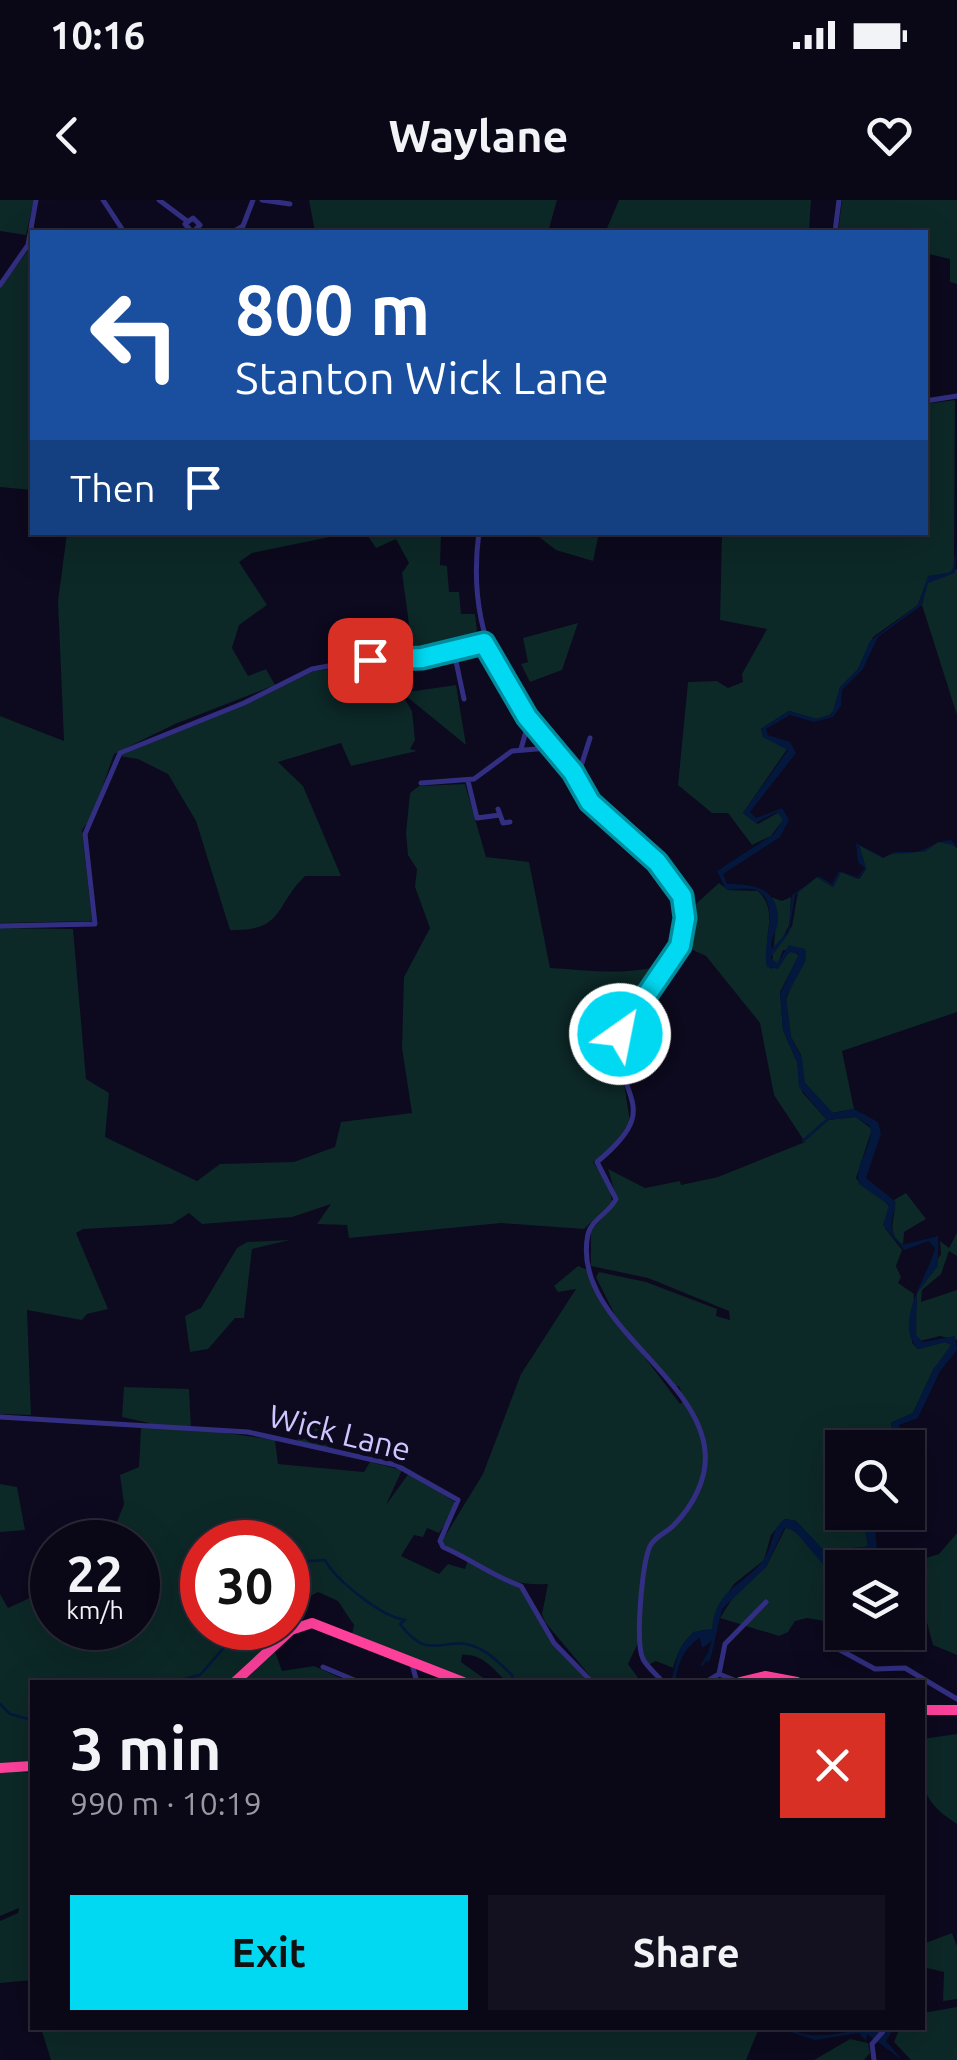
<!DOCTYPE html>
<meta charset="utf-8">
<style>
body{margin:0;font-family:Ubuntu,sans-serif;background:#13101f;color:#f1f3f6;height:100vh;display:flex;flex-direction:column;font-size:38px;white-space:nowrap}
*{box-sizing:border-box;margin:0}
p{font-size:32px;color:#9999a1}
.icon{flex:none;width:55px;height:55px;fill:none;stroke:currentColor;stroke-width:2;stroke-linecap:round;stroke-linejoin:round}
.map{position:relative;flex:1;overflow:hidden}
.details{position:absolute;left:30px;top:1480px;width:895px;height:350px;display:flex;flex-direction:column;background:#0a0716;border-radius:0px;box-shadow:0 10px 40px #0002,0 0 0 2px #2a2835}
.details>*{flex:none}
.top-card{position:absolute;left:30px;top:30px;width:898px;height:305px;border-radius:0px;box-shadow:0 10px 40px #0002,0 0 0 2px #2a2835;background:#1a4fa0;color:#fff;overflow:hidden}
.tools{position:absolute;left:825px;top:1230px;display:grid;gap:20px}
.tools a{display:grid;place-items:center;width:100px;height:100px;border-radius:0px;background:#0a0716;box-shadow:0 10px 40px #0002,0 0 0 2px #2a2835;font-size:50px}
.speed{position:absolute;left:30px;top:1320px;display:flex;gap:20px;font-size:50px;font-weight:700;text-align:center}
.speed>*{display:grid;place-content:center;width:130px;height:130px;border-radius:50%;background:#0a0716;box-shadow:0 10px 40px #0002,0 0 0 2px #2a2835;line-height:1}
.speed small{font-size:25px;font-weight:400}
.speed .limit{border:15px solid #d22;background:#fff;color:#111}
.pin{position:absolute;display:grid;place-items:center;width:85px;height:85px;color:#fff;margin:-42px;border-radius:20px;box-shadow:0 5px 15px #0006}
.me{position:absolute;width:110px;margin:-55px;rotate:33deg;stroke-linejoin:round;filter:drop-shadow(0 0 8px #0008)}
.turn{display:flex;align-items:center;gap:35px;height:210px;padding:0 40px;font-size:45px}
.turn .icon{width:130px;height:130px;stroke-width:2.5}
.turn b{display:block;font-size:70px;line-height:85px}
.then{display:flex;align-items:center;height:95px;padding:0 40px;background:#0003;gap:20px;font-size:38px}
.round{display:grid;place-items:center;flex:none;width:105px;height:105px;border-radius:0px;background:#13101f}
.headline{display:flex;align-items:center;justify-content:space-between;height:170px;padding:0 40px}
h1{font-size:60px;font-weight:700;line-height:75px}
.primary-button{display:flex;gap:20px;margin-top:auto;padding:20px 40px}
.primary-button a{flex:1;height:115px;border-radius:0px;background:#00d9f1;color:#111;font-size:40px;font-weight:700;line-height:115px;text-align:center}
.primary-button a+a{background:#13101f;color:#f1f3f6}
.status{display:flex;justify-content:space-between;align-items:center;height:70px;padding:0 50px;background:#0a0716;direction:ltr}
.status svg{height:28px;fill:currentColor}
header{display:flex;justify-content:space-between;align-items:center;height:130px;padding:0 40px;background:#0a0716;font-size:45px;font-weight:700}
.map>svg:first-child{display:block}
</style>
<div class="status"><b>10:16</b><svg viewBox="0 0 49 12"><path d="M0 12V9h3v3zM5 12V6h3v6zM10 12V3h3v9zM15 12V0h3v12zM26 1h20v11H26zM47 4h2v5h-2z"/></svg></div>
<header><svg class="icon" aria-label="back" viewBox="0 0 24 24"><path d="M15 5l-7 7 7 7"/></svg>Waylane<svg class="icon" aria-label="heart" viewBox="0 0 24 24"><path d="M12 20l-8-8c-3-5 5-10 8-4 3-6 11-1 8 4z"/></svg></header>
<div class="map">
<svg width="957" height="1860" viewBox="0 0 957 1860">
<rect width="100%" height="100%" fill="#0d091e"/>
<path fill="#0c2827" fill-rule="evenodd" d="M0 0H34L26 35 0 31Z
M309 0H557L548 32H315Z
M619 0H811L809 32 607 28Z
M842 0H957V84L950 82V59L925 53V32H838Z
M32 45V290L0 287V88Z
M955 200 954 369C931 387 931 368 918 405L873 437 858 469 840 487 837 506 830 515 816 519 789 511 761 529 763 537 788 548 743 613 758 624 779 612 783 620 771 636 752 645 728 613H712L678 585 688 482 717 481 728 488 743 482 742 474 767 429 720 420 722 333 925 332V204Z
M143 332 162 337 163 332 349 333 252 353 239 362 267 405 239 425 232 448 248 476 266 469 275 485 175 524 114 554 92 617 82 630 92 721 0 723V516L64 541 58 401 67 333Z
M366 333H441L440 365 447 366 449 392H459L461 414H475L478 441 419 455 405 453 410 431 402 373 409 363 396 339 376 348Z
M534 333H599L593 361 556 350Z
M957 369V515L922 405 927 383Z
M578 423 562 470 530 482 521 464 528 462 523 438Z
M401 461C391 495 400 488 412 511L415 540 410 549 417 551 351 566 341 543 278 562 303 586 341 676H305C275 705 284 732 230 730L196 621 168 574 138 559 119 556 246 504 314 471Z
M401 471 408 492 456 485 466 545 401 492Z
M465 584 486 657 529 662 550 768C589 770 612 775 652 768L657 773 616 832 630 922 609 951 593 962 609 985 612 1002 584 1029 501 1023 349 1038 347 1025 317 1024 331 1004 292 1017 202 1024 189 1013 172 1024 83 1029 76 1033 108 1109 87 1114 82 1120 27 1110 31 1215 0 1214V728L73 729 86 879 109 893 105 937 197 981 220 964 294 962 335 947 341 922 412 913 402 848 404 777 430 728 415 687 417 669 408 655 406 633 410 593 419 586Z
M938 642H949L957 648V812L842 851 854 909 832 913 804 882 801 855 791 837 786 799 806 751 783 750 778 763H772L777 713 771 697 782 701 791 697 790 723 779 746 792 726 798 692 817 677 833 687 841 672 859 679 866 669 859 645 883 658 895 652H924Z
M719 683 728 690 758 691C782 714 758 741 771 769L791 751 799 755 780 792 783 830 797 862 802 892 827 920 856 917 872 929 856 978C865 992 881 993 890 1008L885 1028 902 1050 896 1066 901 1077 898 1083 914 1094 912 1143 918 1149 945 1142 952 1145 933 1170 913 1213 891 1223 896 1247 842 1248V1312L874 1313 865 1323 868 1347 853 1348 837 1365 796 1321 785 1319 771 1335 764 1360 734 1384 718 1408 712 1430C688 1427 679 1449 673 1468L656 1461 648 1465 638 1443 628 1464 641 1482H595L545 1422 542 1414 548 1384C500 1387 486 1363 444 1346L442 1341 483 1274 521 1174 576 1089 558 1092 554 1086 578 1066 588 1070 601 1099 680 1204 684 1201 679 1186H673L616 1117 596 1077 599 1072 646 1082 717 1109 716 1116 730 1120 729 1111 648 1078 591 1066V1031L617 1000 608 969 645 988 680 981 681 985 718 977 805 942 774 895 760 823 706 756 684 746 686 713Z
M906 993 926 1019 904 1032 903 1045C883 1031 898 1017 894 1000Z
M957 1033V1056L949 1051 941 1074 922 1090 921 1102 957 1090V1140L940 1136 920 1141 915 1133 917 1093 941 1054 940 1041 949 1048Z
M290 1040 252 1049 244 1118H235L208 1149 190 1152 185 1116 201 1108 237 1048 247 1042Z
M124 1187 189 1189 191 1228 275 1240 278 1264 364 1272 370 1262 402 1270 386 1305 409 1273 455 1302V1310L439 1333 427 1328 423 1337 414 1335 401 1356 439 1374 448 1364 465 1369 468 1360C486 1369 500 1381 520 1388L552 1443 589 1482H507C494 1470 482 1453 462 1455L461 1462 489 1482H468L352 1435 354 1425 338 1401 318 1392C304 1399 297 1404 300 1421L229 1482H32V1562L0 1564V1394L8 1408 34 1396 52 1375V1428H138V1342H109L124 1304 120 1275 139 1267 141 1228 149 1223 122 1217ZM202 1342H288V1428H202Z
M301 1221 331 1223 333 1251 297 1242Z
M0 1284 17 1287 25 1330 0 1332Z
M786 1327C805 1333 820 1361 837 1374L842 1372V1424L807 1418 795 1421 788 1432 779 1436 720 1418 734 1396 766 1367Z
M957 1333V1455L933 1445 923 1407 908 1411V1368L897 1367 939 1354Z
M275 1452 282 1471 314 1466 349 1482H242Z
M957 1534V1624C917 1598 922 1582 922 1539Z
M0 1570 32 1573V1780L0 1783V1721L18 1713 19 1708 0 1716Z
M952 1733 957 1746V1799L943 1801 944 1772 923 1767V1744Z
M957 1807V1860H911L894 1842 900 1828H922L923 1813Z
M41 1828H759L746 1860H51Z
M850 1839 868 1843 870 1853 864 1860H814Z"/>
<path fill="#04183d" d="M957 346 955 373 928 383 922 405 878 437 863 469 842 490 841 506 833 517 814 522 790 515 766 529 768 535 790 542 796 553 750 612 756 618 782 608 789 620 780 637 723 674 727 684C753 684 778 687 778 720 778 732 769 738 772 749L788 731 792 695 819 676 832 684 839 671 857 677 865 668 858 662 856 643 883 657C895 651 910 656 922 650 937 644 933 642 951 640L957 646 938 642 924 652H895L883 658 859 645 866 669 857 679 841 672 833 687 817 677 795 695 789 733 770 758 777 763 789 745 805 749 806 760 786 797 791 837 802 858 805 883 833 913 854 909 878 922 881 934 866 978 896 1002C892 1019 886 1032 902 1045L938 1036V1066L917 1093 916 1135 923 1142 955 1136 957 1150 940 1171 918 1218 899 1225 902 1247H896L891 1223 913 1213 933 1170 951 1145 945 1142 918 1149C892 1122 929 1075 935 1048L929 1041 904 1050 883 1025 889 1005 859 984C853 963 875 946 870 926L856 917 827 920 799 887 797 862 783 830 780 794 799 754 789 752 778 769 767 767C761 744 781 704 758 691 750 687 735 690 726 689L717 671 774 634 783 620 777 612 756 623 743 613 788 550 763 537 761 529 789 511 817 519 832 514 840 487 858 469 870 441 918 405 928 376 952 372Z
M874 1313H884L874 1321 877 1349 856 1356 837 1374 826 1368 794 1330 784 1328 766 1367 722 1409 712 1452 707 1455 712 1441 702 1448 700 1438C685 1446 676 1466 676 1482H671L679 1450 693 1432 712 1429C715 1390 743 1385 762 1362 773 1348 770 1332 784 1319L796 1321 838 1365 853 1348 868 1346 864 1324Z
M779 1828C790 1828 794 1831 804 1834 828 1839 856 1828 880 1828L884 1834 894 1828 886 1841 902 1860 867 1834 866 1841 859 1833 815 1840Z"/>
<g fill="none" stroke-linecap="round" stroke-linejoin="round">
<path stroke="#04183d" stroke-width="2.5" d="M803 941 828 919
M288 1370 295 1362 325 1360C336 1380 380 1416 405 1420L400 1424C431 1466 446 1431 480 1449 492 1454 503 1467 512 1475L513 1482
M240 1432 246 1428
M708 1461 711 1452
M702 1465 708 1455
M172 1482 200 1475 235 1435
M0 1504 10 1514 32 1520"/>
<path stroke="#322f82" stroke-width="5" d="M103 0 124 32
M159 0 187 21
M262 0 290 4
M192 32 185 24 193 18 200 25 193 32
M233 32 243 26 253 0
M835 32 839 0
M0 85 28 45 36 0
M925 201 957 196
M479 332C465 437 505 495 571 570 585 586 591 605 606 620 635 649 686 668 685 717 685 760 640 798 620 834 613 900 667 904 597 962L616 999C610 1012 591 1020 588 1034 570 1119 698 1173 705 1251 708 1279 692 1307 673 1326 666 1333 655 1336 650 1346 642 1364 635 1442 643 1459 648 1468 657 1475 663 1482
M454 452 464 499
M521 549 529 520
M577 579 590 538
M468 581 477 618 500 615
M421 583 474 579 512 551 549 548
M498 609 503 623 510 622
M0 726 95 724 85 634 120 553 244 503 312 469 350 462 422 458 484 443
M0 1217 248 1232 396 1265 458 1300 440 1341 443 1347C471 1359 492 1376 521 1386L554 1443 592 1482
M840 1450 875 1469 905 1468 957 1499
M411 1461 417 1482
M323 1467 359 1482
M719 1474 725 1444 766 1402
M719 1474 739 1482
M706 1482 719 1474
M874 1860 872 1844 886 1828"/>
<path stroke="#ff419c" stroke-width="10" d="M235 1482 291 1430 312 1423 463 1482
M740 1482 765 1476 797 1482
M922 1510H957
M0 1568 32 1566"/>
</g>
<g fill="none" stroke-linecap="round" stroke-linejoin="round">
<defs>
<path id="route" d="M370 460 422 458 484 443 527 517 573 572 590 602 657 662 682 696 685 718 680 746 620 834"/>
</defs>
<use href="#route" stroke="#008d9d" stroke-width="25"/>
<use href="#route" stroke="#00d9f1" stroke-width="18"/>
</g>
<g text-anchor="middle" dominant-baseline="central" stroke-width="10" stroke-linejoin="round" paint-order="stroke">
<g font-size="32" fill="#cdc6ff" stroke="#0d091e">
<text transform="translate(340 1232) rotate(14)">Wick Lane</text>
</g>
</g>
</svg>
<div class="tools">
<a><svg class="icon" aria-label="search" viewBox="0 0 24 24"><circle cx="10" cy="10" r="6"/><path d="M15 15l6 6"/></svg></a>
<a><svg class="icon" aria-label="layers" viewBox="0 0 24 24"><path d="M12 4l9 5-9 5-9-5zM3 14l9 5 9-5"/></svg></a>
</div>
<div class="speed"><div>22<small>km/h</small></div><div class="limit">30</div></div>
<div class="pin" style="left:370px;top:460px;background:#d93025"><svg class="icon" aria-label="arrive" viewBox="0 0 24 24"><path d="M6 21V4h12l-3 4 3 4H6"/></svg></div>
<svg class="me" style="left:620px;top:834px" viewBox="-20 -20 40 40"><circle r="17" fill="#00d9f1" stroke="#fff" stroke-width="3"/><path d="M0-11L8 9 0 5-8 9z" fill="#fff"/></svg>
<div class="top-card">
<div class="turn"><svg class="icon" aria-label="left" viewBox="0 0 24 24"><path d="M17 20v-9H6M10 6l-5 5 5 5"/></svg><div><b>800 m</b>Stanton Wick Lane</div></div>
<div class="then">Then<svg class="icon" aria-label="arrive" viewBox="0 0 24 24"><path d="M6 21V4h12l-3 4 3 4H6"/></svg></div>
</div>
<section class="details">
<div class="headline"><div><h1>3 min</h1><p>990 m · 10:19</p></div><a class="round" style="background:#d93025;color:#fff"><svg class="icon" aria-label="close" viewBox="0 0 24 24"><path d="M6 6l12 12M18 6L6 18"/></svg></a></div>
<div class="primary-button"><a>Exit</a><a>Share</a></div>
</section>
</div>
